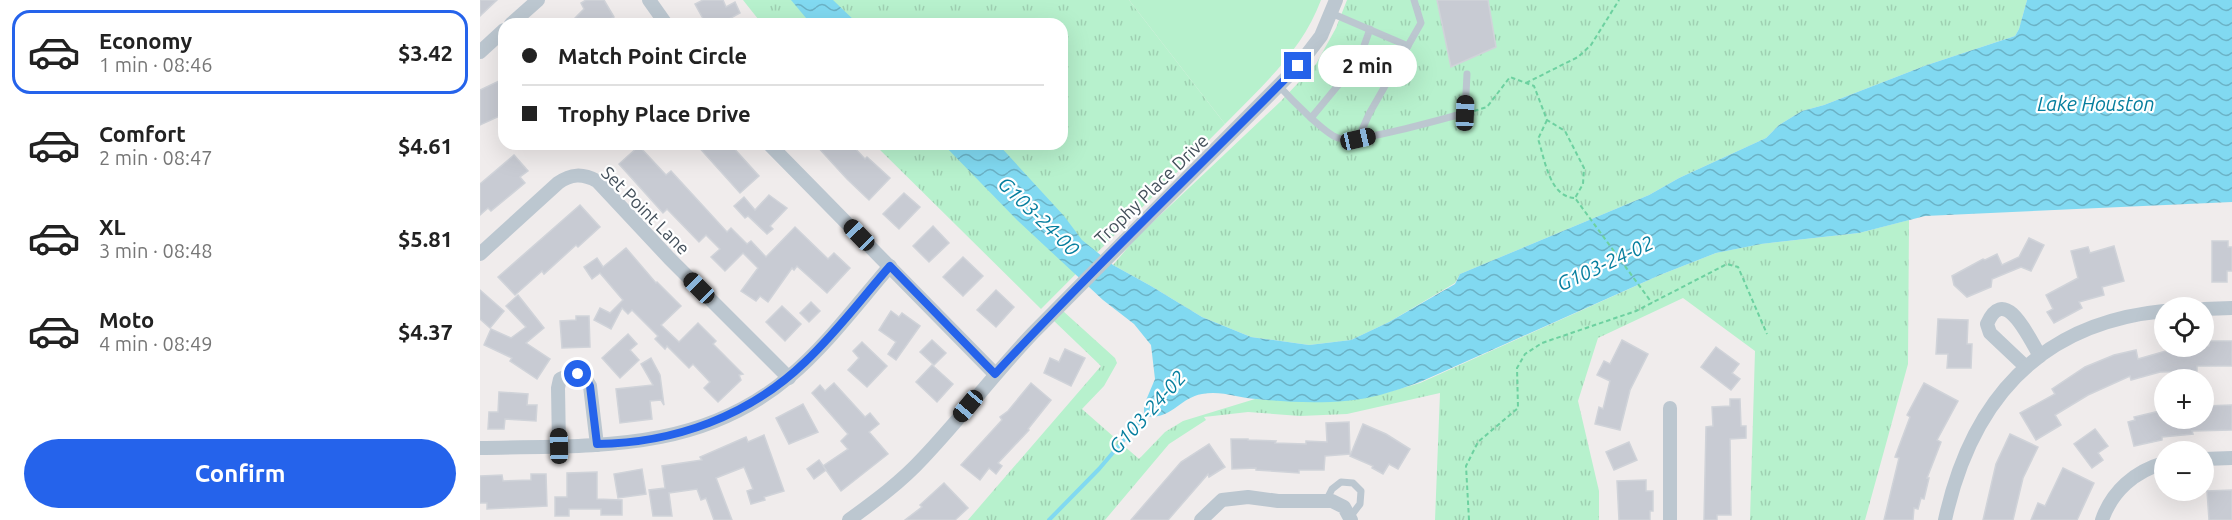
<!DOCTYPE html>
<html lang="en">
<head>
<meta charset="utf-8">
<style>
	:root { --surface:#fff; --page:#f6f6f6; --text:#222; --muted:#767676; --line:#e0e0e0; --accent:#2563eb }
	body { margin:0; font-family:Ubuntu,sans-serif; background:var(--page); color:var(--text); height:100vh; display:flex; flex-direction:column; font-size:22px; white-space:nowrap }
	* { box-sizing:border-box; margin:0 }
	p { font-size:20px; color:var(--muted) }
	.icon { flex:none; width:33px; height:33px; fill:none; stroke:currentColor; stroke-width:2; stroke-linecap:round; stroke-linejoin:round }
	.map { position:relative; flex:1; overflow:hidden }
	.panel { display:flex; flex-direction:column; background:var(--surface); width:480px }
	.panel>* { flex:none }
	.banner { position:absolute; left:18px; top:18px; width:570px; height:132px; border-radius:18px; box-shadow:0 6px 24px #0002; display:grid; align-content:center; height:132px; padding:0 24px; background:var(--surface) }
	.fabs { position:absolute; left:1674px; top:297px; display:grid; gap:12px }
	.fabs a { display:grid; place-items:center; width:60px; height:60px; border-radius:50%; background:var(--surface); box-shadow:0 6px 24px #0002; font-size:30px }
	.end { position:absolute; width:27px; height:27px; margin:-14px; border:8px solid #2563eb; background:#fff; box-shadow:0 0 0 3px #fff }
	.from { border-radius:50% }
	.bubble { position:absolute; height:42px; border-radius:21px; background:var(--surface); box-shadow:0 6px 24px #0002; font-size:20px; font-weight:600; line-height:42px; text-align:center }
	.car { position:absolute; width:18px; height:36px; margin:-18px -9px; border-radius:8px; box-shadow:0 0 4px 2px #0007; background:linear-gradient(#222 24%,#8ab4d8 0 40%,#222 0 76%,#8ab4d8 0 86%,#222 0) }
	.banner b { display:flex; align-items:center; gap:21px; height:57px; font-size:22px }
	.banner b+b { border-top:2px solid var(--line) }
	.banner i { width:15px; height:15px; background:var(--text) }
	ul { padding:10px 0 0; list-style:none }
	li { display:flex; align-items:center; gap:18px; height:84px; margin:0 12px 9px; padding:0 12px; border:3px solid transparent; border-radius:18px }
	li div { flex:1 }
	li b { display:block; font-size:22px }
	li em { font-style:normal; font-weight:600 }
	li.on { border-color:var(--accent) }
	li>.icon { width:54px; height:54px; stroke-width:1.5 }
	.button { display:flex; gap:12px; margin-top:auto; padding:12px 24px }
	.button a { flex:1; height:69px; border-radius:36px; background:var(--accent); color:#fff; font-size:24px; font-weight:600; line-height:69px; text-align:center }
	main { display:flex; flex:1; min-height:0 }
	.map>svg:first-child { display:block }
	.grass { fill:url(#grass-tufts) }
	.pitch { fill:#b7f1cd }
	.water { fill:url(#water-waves) }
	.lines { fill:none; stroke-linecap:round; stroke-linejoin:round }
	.stream { stroke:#81d9f1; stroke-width:4 }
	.building { fill:#c8cbd3; stroke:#d0d3d9; stroke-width:1.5 }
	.path { stroke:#6dd1a0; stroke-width:2; stroke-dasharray:4.5 3; stroke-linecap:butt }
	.lane { stroke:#bcc7d0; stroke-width:7 }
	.street { stroke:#bcc7d0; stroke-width:14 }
	.route { stroke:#2563eb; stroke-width:8 }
	.labels { text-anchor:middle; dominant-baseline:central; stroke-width:4.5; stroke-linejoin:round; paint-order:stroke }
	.street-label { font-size:18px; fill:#44505b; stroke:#fff }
	.water-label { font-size:20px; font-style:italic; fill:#057e9e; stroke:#fff }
</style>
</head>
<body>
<main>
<section class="panel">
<ul>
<li class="on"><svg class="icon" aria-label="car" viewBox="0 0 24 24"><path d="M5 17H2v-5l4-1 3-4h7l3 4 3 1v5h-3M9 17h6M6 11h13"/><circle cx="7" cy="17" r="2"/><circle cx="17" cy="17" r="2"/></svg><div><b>Economy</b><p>1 min · 08:46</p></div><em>$3.42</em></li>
<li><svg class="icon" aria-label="car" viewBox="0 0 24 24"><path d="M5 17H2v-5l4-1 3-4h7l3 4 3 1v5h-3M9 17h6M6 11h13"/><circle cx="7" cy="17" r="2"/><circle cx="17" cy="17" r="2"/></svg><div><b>Comfort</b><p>2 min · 08:47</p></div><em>$4.61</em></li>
<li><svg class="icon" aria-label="car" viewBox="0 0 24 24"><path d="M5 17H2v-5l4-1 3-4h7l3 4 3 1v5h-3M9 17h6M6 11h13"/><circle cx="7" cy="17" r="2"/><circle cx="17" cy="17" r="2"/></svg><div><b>XL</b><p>3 min · 08:48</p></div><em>$5.81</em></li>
<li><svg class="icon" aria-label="car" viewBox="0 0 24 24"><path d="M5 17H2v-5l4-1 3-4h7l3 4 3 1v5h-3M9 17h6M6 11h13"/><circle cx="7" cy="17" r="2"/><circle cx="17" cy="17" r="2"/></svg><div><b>Moto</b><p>4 min · 08:49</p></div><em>$4.37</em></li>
</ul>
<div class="button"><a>Confirm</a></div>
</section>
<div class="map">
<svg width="1752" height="520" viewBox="0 0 1752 520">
	<defs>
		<pattern id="grass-tufts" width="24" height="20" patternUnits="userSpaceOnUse" patternTransform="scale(1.5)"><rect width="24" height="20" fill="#b7f1cd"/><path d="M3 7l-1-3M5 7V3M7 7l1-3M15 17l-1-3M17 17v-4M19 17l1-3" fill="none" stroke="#9fd0b2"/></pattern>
		<pattern id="water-waves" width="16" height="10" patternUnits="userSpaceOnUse" patternTransform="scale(1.5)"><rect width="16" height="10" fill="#81d9f1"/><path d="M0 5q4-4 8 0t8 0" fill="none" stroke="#6bb2c6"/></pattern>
	</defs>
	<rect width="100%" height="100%" fill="#f0ecec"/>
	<!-- grass -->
	<g class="grass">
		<path d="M263,0H649L745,124L561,309L394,144H582V24H282Z"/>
		<path d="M867,0H1547L1539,29L1535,36L1447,65L1344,105L1322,111L1299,125L1286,138L1199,178L1169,195L980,274L975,283L909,322L871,340L829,345L771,337L722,317L671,286L633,265L656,238L801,101L836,64L856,28Z"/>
		<path d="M1429,220L1428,364L1385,520H1270L1275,351L1203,298L1118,338L1098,401L1119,491V520H955L960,393L867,414L820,416L768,412L724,417L726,420L689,444L625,520H488L621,366L573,320L583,311L635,358L637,363L624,386L602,409L659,459L685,432L703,421L775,399L844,402L898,395L940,383L1180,275L1236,253L1280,244L1379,233Z"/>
	</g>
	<!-- pitch -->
	<path class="pitch" d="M649,0H841C822,51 782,86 745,124Z"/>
	<!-- water -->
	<g class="water">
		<path d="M311,0H353L378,24H331Z"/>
		<path d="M1547,0H1752V202L1445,216L1379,233L1281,244L1236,253L1180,275L940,382C927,387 913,391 900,395C861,405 816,403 776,399C758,398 741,390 722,394C699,398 691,421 664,416V405L675,379L671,345L654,324L623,300L537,220L463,144H518L584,216L602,240L633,265L671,286L722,317L771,337L829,345L871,340L909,322L975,284L980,274L1169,195L1199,178L1286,138L1299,125L1322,111L1344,105L1447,65L1535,36L1539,29Z"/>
	</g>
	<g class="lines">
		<!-- stream -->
		<path class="stream" d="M569,520L619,469L666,414"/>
	</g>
	<!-- building -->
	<g class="building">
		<path d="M0,0H17L0,16Z"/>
		<path d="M106,0H124L134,17L121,24H89L104,9L101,3Z"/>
		<path d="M223,0H243L246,7L255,2L260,13L240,24H226L215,4Z"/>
		<path d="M957,0H1008L1016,47L971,67Z"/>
		<path d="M19,81L21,86L24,85V114L0,125V90Z"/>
		<path d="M216,144H250L279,176L260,193Z"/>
		<path d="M335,144H371L385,159L387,157L410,178L389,200L367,179Z"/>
		<path d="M159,146L186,175L191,171L247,232L251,228L267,244L271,241L286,257L315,227L348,259L354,253L370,268L347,293L317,266L314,270L312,268L288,302L280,296L276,301L261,291L278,268L263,253L245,271L231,257L240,249L226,235L219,242L187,209L183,213L139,164Z"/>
		<path d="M34,155L48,171L40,177L45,183L11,211L8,208L0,215V184Z"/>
		<path d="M424,193L440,207L419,229L403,214Z"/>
		<path d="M289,195L307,208L290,226L293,229L287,234L268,216L265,218L254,206L264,197L275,210Z"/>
		<path d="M100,205L120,227L98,247L96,245L64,274L62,271L35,295L18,277Z"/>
		<path d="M453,226L469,243L449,262L433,246Z"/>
		<path d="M1549,238L1564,245L1551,271L1541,267L1512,279L1511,287L1487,297L1474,285L1472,276L1503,259L1505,260L1517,254L1522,265L1539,257Z"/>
		<path d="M1732,241H1748V247H1752V271H1747V282H1732Z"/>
		<path d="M1634,246L1644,281L1622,287L1624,295L1599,302L1602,308L1574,323L1567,312L1573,309L1566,295L1598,278L1591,251L1608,247L1610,253Z"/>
		<path d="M146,248L176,283L177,282L201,306L181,325L199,342L218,323L236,341L233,344L263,374L259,375L261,380L238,402L224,388L230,382L213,364L209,368L187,346L185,349L175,339L178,336L152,310L148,314L142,308L131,329L114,320L120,308L130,313L143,300L120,273L112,279L104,267L117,258L123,267Z"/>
		<path d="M483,257L503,276L483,296L463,277Z"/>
		<path d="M0,290L24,311L10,328L0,319Z"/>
		<path d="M516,290L534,307L516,327L497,310Z"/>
		<path d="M38,295L64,328L46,343L70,359L57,379L30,361L32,358L4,345L11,329L31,338L46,327L26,306Z"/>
		<path d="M331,302L340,311L329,322L320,313Z"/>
		<path d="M302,306L321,324L305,341L286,322Z"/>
		<path d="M411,311L419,317L422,313L440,326L416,360L408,354L416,342L399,330Z"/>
		<path d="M96,316H109L110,347L82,348L80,321L96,320Z"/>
		<path d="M1458,319L1488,320L1487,344H1492L1491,368H1467L1468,354H1456Z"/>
		<path d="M148,334L157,344L150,350L159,360L140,378L122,358Z"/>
		<path d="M452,340L466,353L454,365L440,352Z"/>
		<path d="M1142,340L1168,354L1150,390L1140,430L1115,424L1119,407L1123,409L1130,381L1117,375L1124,361L1130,364Z"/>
		<path d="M1729,341H1752V366H1717V371L1680,372L1651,380L1650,376L1608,395L1575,415L1581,425L1556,440L1540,413L1575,394L1572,389L1605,367L1634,355L1656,350L1658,359L1686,351V346H1729Z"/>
		<path d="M382,342L407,366L387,387L368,370L379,358L373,351Z"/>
		<path d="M1236,347L1259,364L1252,373L1260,379L1251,390L1221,367Z"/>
		<path d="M585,349L605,358L591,386L564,373L570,358L579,362Z"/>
		<path d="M171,358L180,375L184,405L181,400L170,401L172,419L140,423L136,389L173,385L161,364Z"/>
		<path d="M452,365L473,384L457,402L436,382Z"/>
		<path d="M354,383L385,417L390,413L399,424L389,432L408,454L361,491L343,466L368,449L361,441L368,434L332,393L340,385L345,391Z"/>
		<path d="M551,383L571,400L548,429L549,430L518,463L522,466L516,474L509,468L500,480L481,465L522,420L520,417L528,411Z"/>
		<path d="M1444,383L1478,401L1457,440L1461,442L1447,478H1449L1444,499L1441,498L1438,509L1434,508L1433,520H1404L1419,458L1415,457L1430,417L1427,415Z"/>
		<path d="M19,392L48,394L47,405H57L56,421L25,419L24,429H8L9,412H18Z"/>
		<path d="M1250,399H1260L1261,426H1266V438L1250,439L1251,515H1237V520H1224L1226,427L1233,426L1232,407L1250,406Z"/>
		<path d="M323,404L338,432L309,444L296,418Z"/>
		<path d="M1752,405V430L1712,431L1713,434L1682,437V440L1654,446L1648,422L1655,420L1654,417L1684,410V418H1726L1725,406Z"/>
		<path d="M869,422L870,454L845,456L844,470H819V473L776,470V468L752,469L751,439H768V440L796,441L795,443L826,444V441L847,442L846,423Z"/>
		<path d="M883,424L906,434L930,449L918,469L909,464L903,474L892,468L893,466L870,456Z"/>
		<path d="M1615,429L1628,446L1618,453L1623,460L1612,468L1594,444Z"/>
		<path d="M1530,434L1558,447L1543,478L1533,520H1503L1516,464Z"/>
		<path d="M284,435L304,491L284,497L285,500L271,504L267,491L273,489L264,467L236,478L252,520H234L226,498L221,500L217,489L189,493L192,516H173L169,490L185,488L182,466L222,460L220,457L266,437L268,442Z"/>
		<path d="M1149,442L1157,460L1134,470L1126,452Z"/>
		<path d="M729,444L745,467L729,477L728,474L688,520H651L701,462Z"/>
		<path d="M339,460L346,470L334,479L327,469Z"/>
		<path d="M1583,468L1614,483L1597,520H1551L1558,503L1565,506Z"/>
		<path d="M162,469L166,494L138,498L134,474Z"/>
		<path d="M117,472V499L142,500V515H121V509H89V516H75V497H87V473Z"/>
		<path d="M51,474H66L67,506L7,509V503H0V476L22,475L23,481L51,480Z"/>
		<path d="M1166,480V491H1173V511H1170V520H1139L1137,481Z"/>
		<path d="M464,483L488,508L475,520H425L442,507L440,505Z"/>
		<path d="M1752,490V520H1729L1727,491Z"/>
	</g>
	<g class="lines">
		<!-- path -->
		<g class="path">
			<path d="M1046,83L1098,57L1111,45L1139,0"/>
			<path d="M994,111L1007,107L1030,77L1054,86L1067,120L1085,131L1104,168L1103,184L1095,198L1172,303"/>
			<path d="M1067,120L1058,139C1065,159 1069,197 1095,198"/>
			<path d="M989,520L986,466L998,442L1038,408L1037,368L1045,354L1062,343L1156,311L1247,264L1258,267L1287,334"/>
		</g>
		<!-- lane -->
		<g class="lane">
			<path d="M851,13L928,46"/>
			<path d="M799,86C810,98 845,134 858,138C877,144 961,119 985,113L987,74"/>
			<path d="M831,118L879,60L890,29"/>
			<path d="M878,139L889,114L941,23L934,0"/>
			<path d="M846,501L852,489L861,482L873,483L881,491L880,504L870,517"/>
		</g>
		<!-- street -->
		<g class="street">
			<path d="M169,0L186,24"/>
			<path d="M31,24L58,0"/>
			<path d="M0,52L24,30"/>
			<path d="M289,144L515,374"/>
			<path d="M0,254L78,183C91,174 102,173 117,181L189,258L309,378"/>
			<path d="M1724,309L1752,308"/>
			<path d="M1546,367L1510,333L1507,324C1525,282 1550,340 1560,356"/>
			<path d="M1190,408V520"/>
			<path d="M79,446L78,388L80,379C93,373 103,372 110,386L117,445"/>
			<path d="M0,448C111,445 218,454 309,377C347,345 377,304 410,266"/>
			<path d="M1724,459L1752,458"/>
			<path d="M369,520C395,501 421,482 443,458C481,418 515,373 553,333L818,66L841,36L856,0"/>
			<path d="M721,520L742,500L768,497L798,501H852L864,507L871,520"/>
			<path d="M1465,520C1491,401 1559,323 1684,311"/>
			<path d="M1622,520C1632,491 1655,471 1684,463"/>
		</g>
	</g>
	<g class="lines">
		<!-- route -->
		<path class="route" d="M98,374L106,378L110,386L117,444C195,443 269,416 325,362C356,333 382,298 410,266L515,374C613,268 717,169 818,66"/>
	</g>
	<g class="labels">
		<!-- street labels -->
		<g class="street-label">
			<text transform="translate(671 189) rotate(-44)">Trophy Place Drive</text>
			<text transform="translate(166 210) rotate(45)">Set Point Lane</text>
		</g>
		<!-- water labels -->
		<g class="water-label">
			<text x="1616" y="103">Lake Houston</text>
			<text transform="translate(559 216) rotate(44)">G103-24-00</text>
			<text transform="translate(1125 263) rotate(-25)">G103-24-02</text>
			<text transform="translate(667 412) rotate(-48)">G103-24-02</text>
		</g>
	</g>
</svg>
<div class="fabs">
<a><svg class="icon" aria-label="locate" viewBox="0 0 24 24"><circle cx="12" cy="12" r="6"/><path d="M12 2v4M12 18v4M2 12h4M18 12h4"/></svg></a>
<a>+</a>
<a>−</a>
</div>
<i class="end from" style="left:98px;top:374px"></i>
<i class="end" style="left:818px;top:66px"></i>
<div class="bubble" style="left:838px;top:45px;width:99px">2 min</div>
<i class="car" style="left:985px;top:113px;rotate:2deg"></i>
<i class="car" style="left:878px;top:139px;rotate:77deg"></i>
<i class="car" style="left:379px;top:235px;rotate:316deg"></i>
<i class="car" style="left:219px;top:288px;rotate:315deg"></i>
<i class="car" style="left:488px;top:406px;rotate:220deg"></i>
<i class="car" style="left:79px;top:446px;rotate:359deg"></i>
<div class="banner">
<b><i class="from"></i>Match Point Circle</b>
<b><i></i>Trophy Place Drive</b>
</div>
</div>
</main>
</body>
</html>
